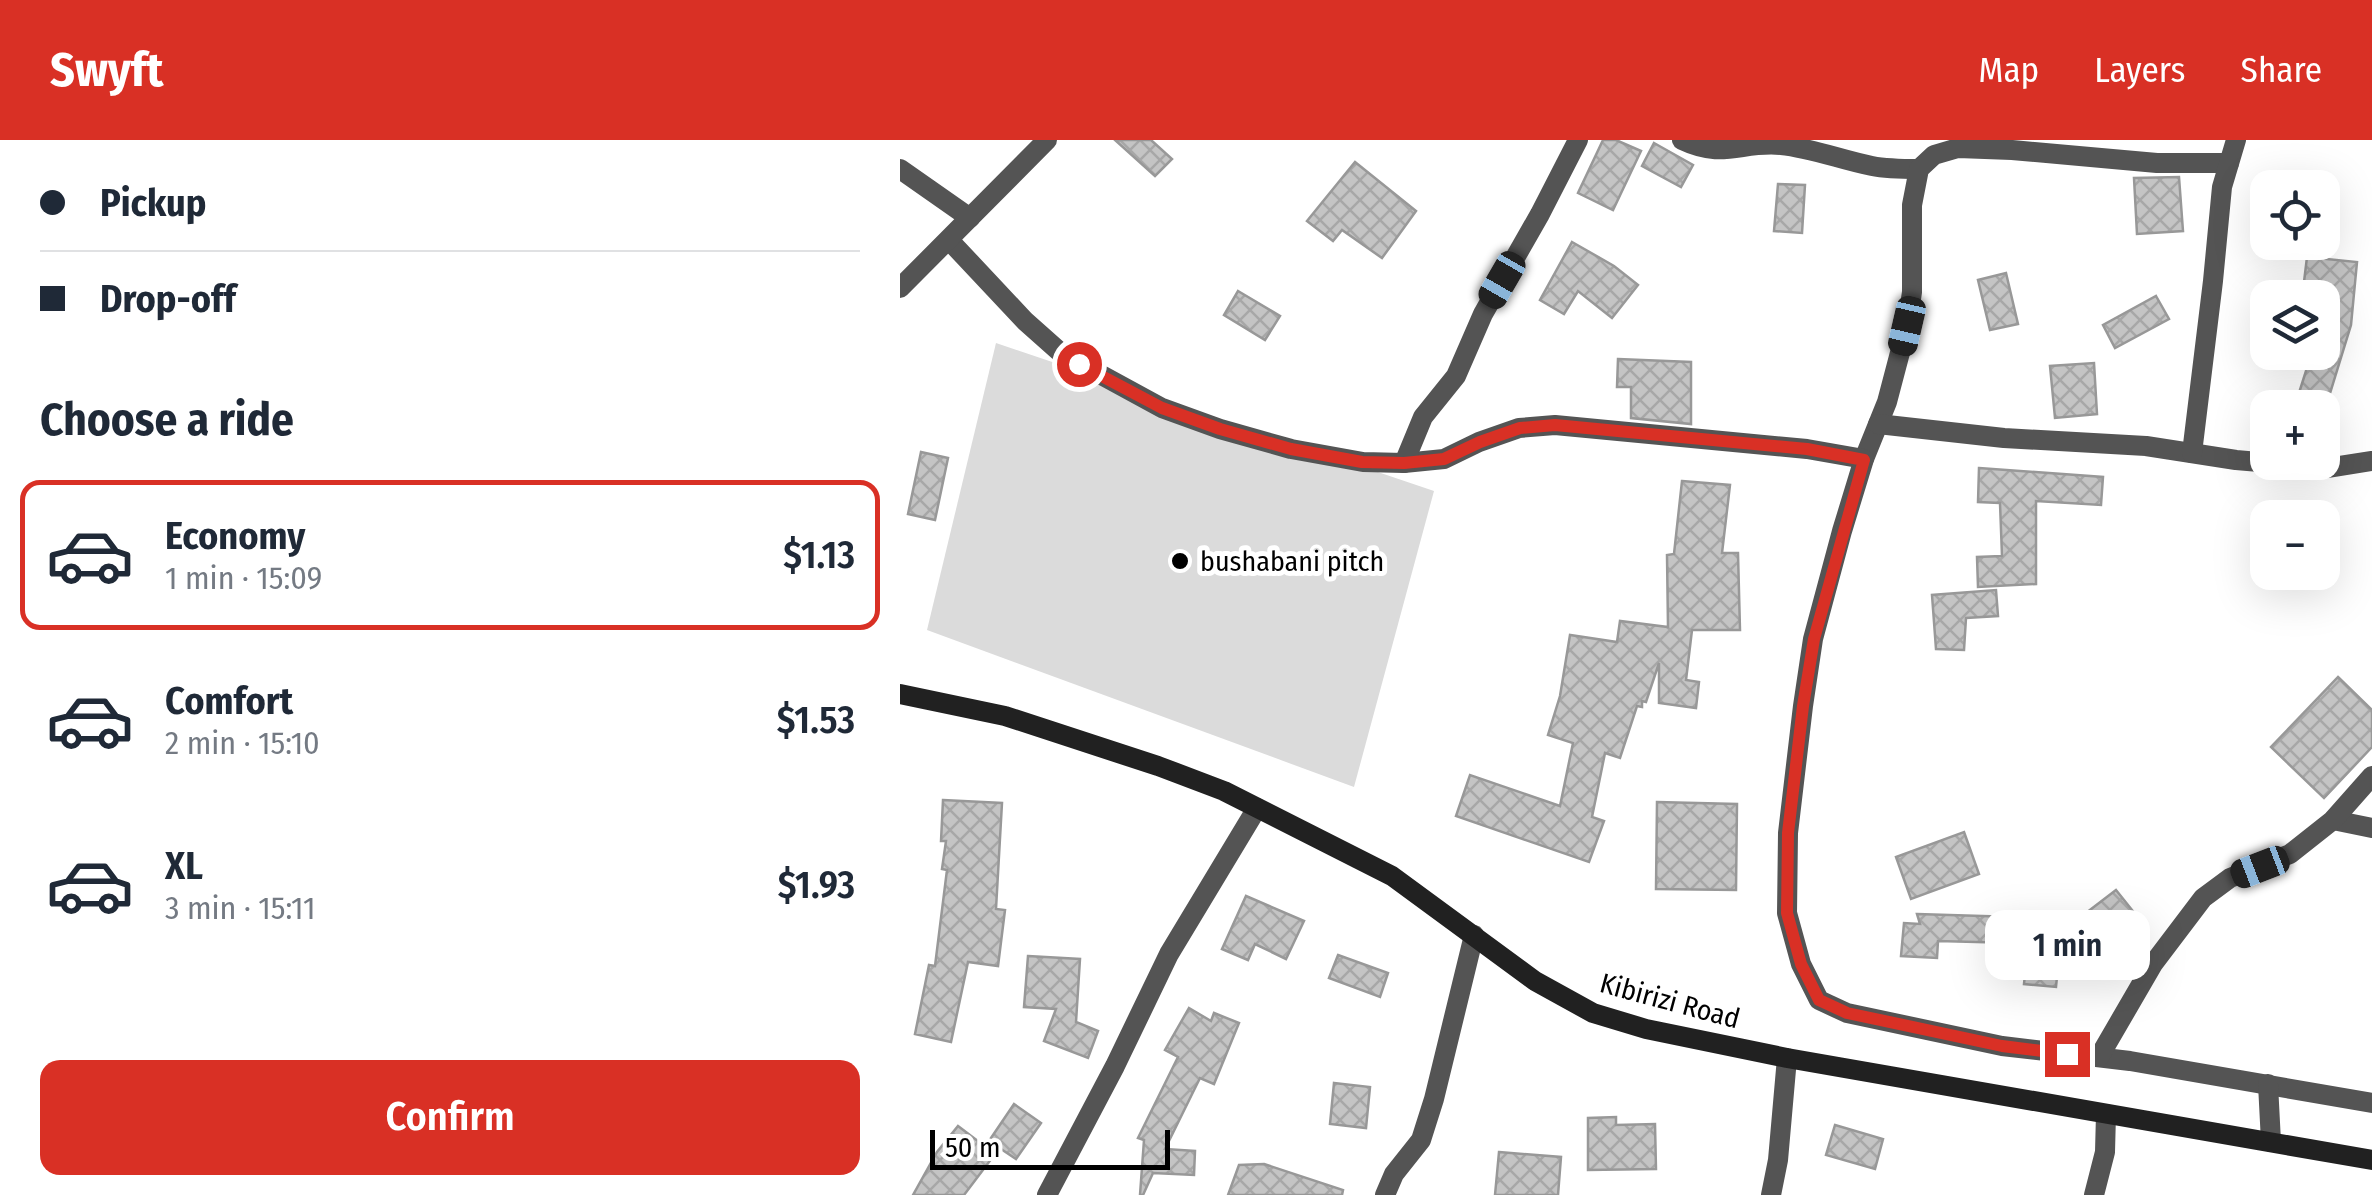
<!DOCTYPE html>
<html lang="en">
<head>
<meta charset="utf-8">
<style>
	:root { --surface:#fff; --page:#f2f2f3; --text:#1f2937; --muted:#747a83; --line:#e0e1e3; --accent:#d93025 }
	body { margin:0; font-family:"Fira Sans Condensed",sans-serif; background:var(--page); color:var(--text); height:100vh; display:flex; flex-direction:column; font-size:38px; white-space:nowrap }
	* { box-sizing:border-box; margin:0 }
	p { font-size:32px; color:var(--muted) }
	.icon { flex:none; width:55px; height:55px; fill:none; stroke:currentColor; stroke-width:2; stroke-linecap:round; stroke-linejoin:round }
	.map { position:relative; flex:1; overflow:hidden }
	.details { display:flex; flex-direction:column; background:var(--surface); width:900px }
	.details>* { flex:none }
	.banner { display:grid; align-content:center; height:220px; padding:0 40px; background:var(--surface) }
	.tools { position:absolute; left:1350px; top:30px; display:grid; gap:20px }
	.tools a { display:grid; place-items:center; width:90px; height:90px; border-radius:20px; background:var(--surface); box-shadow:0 10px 40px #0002; font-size:50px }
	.scale { position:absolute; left:30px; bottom:25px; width:240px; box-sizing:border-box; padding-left:10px; border:5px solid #000; border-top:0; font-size:28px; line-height:35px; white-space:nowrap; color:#000; -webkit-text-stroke:8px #fff; paint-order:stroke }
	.end { position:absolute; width:45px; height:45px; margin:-22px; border:12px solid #d93025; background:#fff; box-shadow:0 0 0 5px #fff }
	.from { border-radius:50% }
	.bubble { position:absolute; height:70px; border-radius:20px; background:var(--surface); box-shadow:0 10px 40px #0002; font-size:32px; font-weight:600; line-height:70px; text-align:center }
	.car { position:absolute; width:30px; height:60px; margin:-30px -15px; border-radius:12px; box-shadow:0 0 8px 2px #0007; background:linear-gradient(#222 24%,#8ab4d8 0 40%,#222 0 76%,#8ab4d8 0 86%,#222 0) }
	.banner b { display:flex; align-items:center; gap:35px; height:95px; font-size:38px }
	.banner b+b { border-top:2px solid var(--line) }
	.banner i { width:25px; height:25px; background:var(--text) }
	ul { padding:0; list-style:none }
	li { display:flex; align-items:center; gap:30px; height:150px; margin:0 20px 15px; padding:0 20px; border:5px solid transparent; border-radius:20px }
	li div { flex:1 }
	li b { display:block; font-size:38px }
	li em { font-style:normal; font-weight:600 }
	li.active { border-color:var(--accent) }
	li>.icon { width:90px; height:90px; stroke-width:1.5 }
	h2 { padding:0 40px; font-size:45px; line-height:120px }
	.button { display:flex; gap:20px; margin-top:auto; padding:20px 40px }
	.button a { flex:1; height:115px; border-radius:20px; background:var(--accent); color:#fff; font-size:40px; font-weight:600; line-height:115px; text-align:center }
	header { display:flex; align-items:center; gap:60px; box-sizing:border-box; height:140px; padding:0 50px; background:var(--accent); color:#fff }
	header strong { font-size:48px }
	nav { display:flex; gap:55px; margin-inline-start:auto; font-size:35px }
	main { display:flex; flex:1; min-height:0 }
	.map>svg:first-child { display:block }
	.pitch { fill:#dbdbdb }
	.building { fill:url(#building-cross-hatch); stroke:#989898; stroke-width:2.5 }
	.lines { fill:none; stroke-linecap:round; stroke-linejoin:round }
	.street { stroke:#545454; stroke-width:20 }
	.secondary { stroke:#212121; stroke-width:20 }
	.route { stroke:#d93025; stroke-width:12 }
	.poi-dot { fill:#000; stroke:#fff; stroke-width:4 }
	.labels { text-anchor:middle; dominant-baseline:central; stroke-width:10; stroke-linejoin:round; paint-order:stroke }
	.poi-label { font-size:28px; fill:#000; stroke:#fff; text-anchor:start }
	.street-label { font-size:28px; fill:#000; stroke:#fff }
</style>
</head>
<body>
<header>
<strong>Swyft</strong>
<nav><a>Map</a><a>Layers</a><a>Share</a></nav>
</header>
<main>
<section class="details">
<div class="banner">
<b><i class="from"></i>Pickup</b>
<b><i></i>Drop-off</b>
</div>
<h2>Choose a ride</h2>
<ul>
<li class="active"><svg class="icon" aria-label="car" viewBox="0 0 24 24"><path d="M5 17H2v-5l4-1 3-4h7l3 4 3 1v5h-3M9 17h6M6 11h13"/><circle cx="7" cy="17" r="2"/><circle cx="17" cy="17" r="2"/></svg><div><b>Economy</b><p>1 min · 15:09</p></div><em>$1.13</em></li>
<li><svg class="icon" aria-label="car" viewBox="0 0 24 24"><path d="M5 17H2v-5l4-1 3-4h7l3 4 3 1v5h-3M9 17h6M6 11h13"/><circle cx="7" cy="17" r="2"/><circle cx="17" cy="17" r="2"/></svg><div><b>Comfort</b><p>2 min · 15:10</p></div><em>$1.53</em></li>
<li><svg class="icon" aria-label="car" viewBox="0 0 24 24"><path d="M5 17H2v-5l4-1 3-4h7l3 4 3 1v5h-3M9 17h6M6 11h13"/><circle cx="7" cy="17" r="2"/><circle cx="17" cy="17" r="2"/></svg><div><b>XL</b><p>3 min · 15:11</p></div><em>$1.93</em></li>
</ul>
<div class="button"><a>Confirm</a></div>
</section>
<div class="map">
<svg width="1472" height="1055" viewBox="0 0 1472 1055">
	<defs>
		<pattern id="building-cross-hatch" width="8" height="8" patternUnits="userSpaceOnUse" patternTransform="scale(2.5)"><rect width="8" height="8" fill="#c4c4c4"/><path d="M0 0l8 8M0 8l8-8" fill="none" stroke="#a7a7a7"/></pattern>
	</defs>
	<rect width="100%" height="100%" fill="#fff"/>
	<!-- pitch -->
	<path class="pitch" d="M96,203L534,351L454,647L27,490Z"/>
	<!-- building -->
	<g class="building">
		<path d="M215,0H251L272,19L255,36Z"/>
		<path d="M703,0H716L741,11L713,70L678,53Z"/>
		<path d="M754,3L793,25L781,47L742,26Z"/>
		<path d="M455,22L516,71L482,118L442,90L433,101L407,81Z"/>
		<path d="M1279,37L1283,91L1237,94L1234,38Z"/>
		<path d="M878,44L905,45L902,93L874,91Z"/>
		<path d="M672,102L714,126L738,145L712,178L678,151L664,174L640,160Z"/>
		<path d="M1407,117L1457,122L1451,185L1427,263L1416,261V258L1399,253L1412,212H1422V144L1404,142Z"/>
		<path d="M1106,133L1118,184L1090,190L1078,140Z"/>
		<path d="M338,151L380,176L365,200L324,175Z"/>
		<path d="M1256,156L1269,179L1215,208L1203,185Z"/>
		<path d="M718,219L791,222V284L731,278V247H717Z"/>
		<path d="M1194,223L1197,274L1155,278L1150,226Z"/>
		<path d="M21,312L48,318L35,380L8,374Z"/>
		<path d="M1079,328L1203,337L1201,365L1136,361V444L1078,447L1077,417L1102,416L1100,363L1078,362Z"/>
		<path d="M782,341L830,345L822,413H838L840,490H792L786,540L799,542L796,568L759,563V523L746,562L742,561V567L737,566L720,618L705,613L692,677L704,681L689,722L556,676L570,635L660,666L673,603L648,595L660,556L670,495L717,502L720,481L768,487L767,415L774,414Z"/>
		<path d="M1096,450L1098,476L1066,478L1064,510L1036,509L1032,455Z"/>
		<path d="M1438,537L1472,570V607L1424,658L1371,607Z"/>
		<path d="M43,660L102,663L96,769L105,770L98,826L68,822L51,902L15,894L29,825L35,826L47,730L42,729L46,701H41Z"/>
		<path d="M757,662L837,664L836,750L756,749Z"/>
		<path d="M1064,692L1079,734L1011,759L996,717Z"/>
		<path d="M1216,750L1236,775L1196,807L1195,820L1159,817L1156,847L1124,844L1130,783L1169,786Z"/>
		<path d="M346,756L404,781L386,819L355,804L348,820L322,809Z"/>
		<path d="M1017,774L1114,777L1113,803L1038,801L1037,818L1001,816L1004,783L1020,784Z"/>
		<path d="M438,815L488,833L480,857L429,838Z"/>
		<path d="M128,816L180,819L176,882L198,891L188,918L144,901L156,869L124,867Z"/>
		<path d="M289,868L311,881L314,873L339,883L314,944L300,938L265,1009L295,1011L294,1035L253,1033L243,1055H240L244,1000L238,998L278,917L265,910Z"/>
		<path d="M434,943L470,947L466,988L430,984Z"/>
		<path d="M114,964L141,983L116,1019L89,1001Z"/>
		<path d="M716,977V985L755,984L756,1029L688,1030V978Z"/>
		<path d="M935,985L983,999L975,1029L926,1015Z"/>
		<path d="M58,986L95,1014L64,1055H13L37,1012Z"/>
		<path d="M599,1012L661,1017L658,1055H595Z"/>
		<path d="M364,1024L443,1050L442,1055H328L339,1025Z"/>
	</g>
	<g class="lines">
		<!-- street -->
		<g class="street">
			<path d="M782,0C824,20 841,1 881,5C912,8 941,20 972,26C987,29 1003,29 1019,29"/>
			<path d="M1329,23H1257L1112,10L1058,8L1034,15L1019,29L1012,65V152L1007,186L987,262L964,319L942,391L913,499L903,566L888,693L887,773L901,824L919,860L947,873L1102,906L1230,921L1472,963"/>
			<path d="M0,29L70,78"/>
			<path d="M49,100L125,181L161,213L262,268L320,289L391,309L463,322L504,323L544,319L579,302L619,288L655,285L907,309L964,319"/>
			<path d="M0,148L147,0"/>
			<path d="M978,284L1104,298L1246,306L1336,320L1427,328L1472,321"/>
			<path d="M1292,313L1313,141L1322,47L1336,0"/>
			<path d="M504,323L523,277L556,236L583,174L640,74L678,0"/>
			<path d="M1433,680L1472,688"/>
			<path d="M1199,917L1253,824L1303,758L1330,738L1390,714L1433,680L1472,636"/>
			<path d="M1368,944L1371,1002"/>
			<path d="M147,1055L215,926L269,814L357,668"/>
			<path d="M485,1055L494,1034L521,1000L534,959L574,795"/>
			<path d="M871,1055L878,1020L887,918"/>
			<path d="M1194,1055L1205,1012L1206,974"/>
		</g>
		<!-- secondary -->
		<path class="secondary" d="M0,554L105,576L258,626L324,651L492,736L635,841L693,873L746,889L887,918L1472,1020"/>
	</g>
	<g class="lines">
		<!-- route -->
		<path class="route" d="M179,224L262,268L320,289L391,309L462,322L504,323L544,319L580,302L620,288L655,285L907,309L964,320L914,499L903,566L888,693L887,773L901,824L919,860L947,873L1102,906L1167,914"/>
	</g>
	<!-- markers -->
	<circle class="poi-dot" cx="280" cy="421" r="10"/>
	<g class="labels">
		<!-- poi labels -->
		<g class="poi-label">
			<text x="300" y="421">bushabani pitch</text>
		</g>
		<!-- street labels -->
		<g class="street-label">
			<text transform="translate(770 861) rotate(15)">Kibirizi Road</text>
		</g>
	</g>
</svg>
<div class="tools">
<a><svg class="icon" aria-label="locate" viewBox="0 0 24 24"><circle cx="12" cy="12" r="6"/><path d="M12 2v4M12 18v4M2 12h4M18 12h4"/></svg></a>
<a><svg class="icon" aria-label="layers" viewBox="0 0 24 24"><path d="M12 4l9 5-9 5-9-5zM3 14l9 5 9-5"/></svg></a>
<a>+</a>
<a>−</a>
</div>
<div class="scale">50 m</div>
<i class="end from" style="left:179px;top:224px"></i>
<i class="end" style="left:1167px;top:914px"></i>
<div class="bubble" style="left:1085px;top:770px;width:165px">1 min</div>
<i class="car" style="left:602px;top:140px;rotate:210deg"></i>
<i class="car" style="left:1007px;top:186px;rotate:193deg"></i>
<i class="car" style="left:1360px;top:727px;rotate:249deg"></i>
</div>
</main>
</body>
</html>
